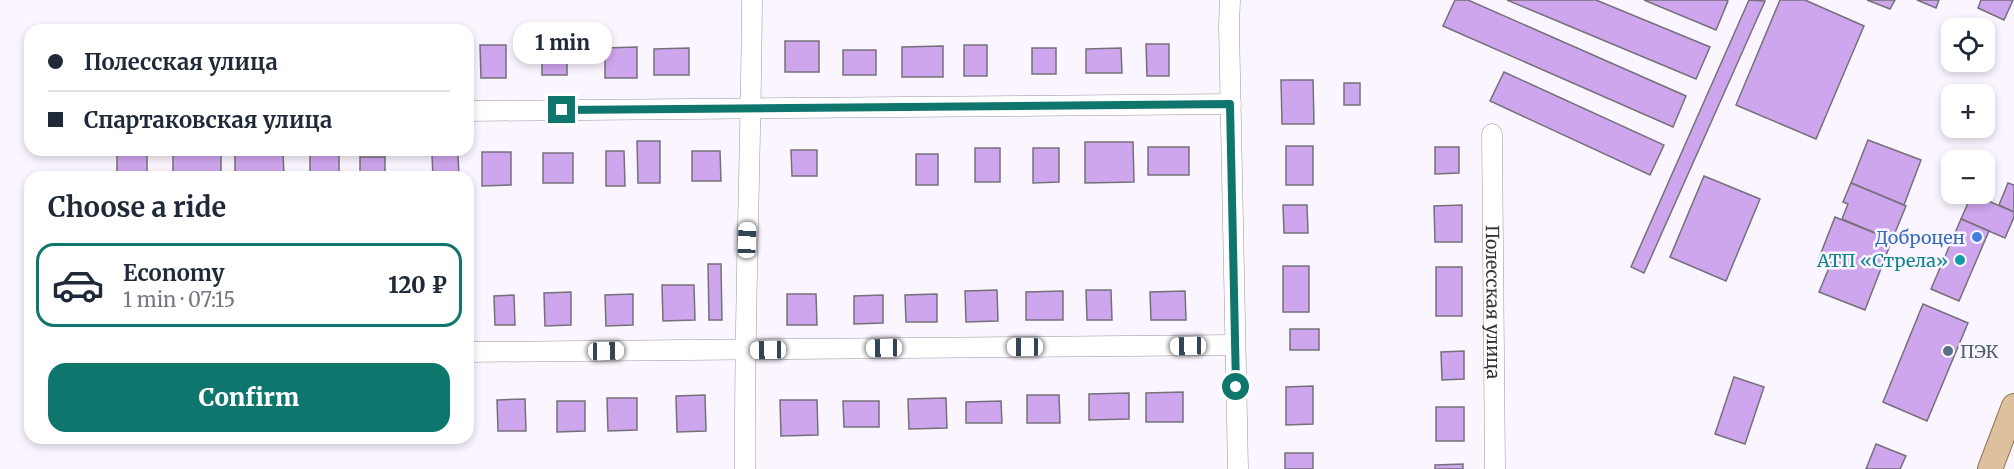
<!DOCTYPE html>
<html lang="en">
<head>
<meta charset="utf-8">
<style>
	:root { --surface:#fff; --page:#f6f6f7; --text:#1f2937; --muted:#747a83; --line:#e0e1e3; --accent:#0f766e }
	body { margin:0; font-family:Merriweather,serif; background:var(--page); color:var(--text); height:100vh; display:flex; flex-direction:column; font-size:22px; white-space:nowrap }
	* { box-sizing:border-box; margin:0 }
	p { font-size:20px; color:var(--muted) }
	.icon { flex:none; width:33px; height:33px; fill:none; stroke:currentColor; stroke-width:2; stroke-linecap:round; stroke-linejoin:round }
	.map { position:relative; flex:1; overflow:hidden }
	.sheet { position:absolute; left:24px; top:171px; width:450px; height:273px; display:flex; flex-direction:column; background:var(--surface); border-radius:18px; box-shadow:0 3px 9px #0003 }
	.sheet>* { flex:none }
	.top-card { position:absolute; left:24px; top:24px; width:450px; height:132px; border-radius:18px; box-shadow:0 3px 9px #0003; display:grid; align-content:center; height:132px; padding:0 24px; background:var(--surface) }
	.fabs { position:absolute; left:1941px; top:18px; display:grid; gap:12px }
	.fabs a { display:grid; place-items:center; width:54px; height:54px; border-radius:12px; background:var(--surface); box-shadow:0 3px 9px #0003; font-size:30px }
	.end { position:absolute; width:27px; height:27px; margin:-14px; border:8px solid #0f766e; background:#fff; box-shadow:0 0 0 3px #fff }
	.from { border-radius:50% }
	.bubble { position:absolute; height:42px; border-radius:18px; background:var(--surface); box-shadow:0 3px 9px #0003; font-size:20px; font-weight:800; line-height:42px; text-align:center }
	.car { position:absolute; width:18px; height:36px; margin:-18px -9px; border-radius:8px; box-shadow:0 0 4px 2px #0007; background:linear-gradient(#fff 24%,#345 0 40%,#fff 0 76%,#345 0 86%,#fff 0) }
	.top-card b { display:flex; align-items:center; gap:21px; height:57px; font-size:22px }
	.top-card b+b { border-top:2px solid var(--line) }
	.top-card i { width:15px; height:15px; background:var(--text) }
	ul { padding:0; list-style:none }
	li { display:flex; align-items:center; gap:18px; height:84px; margin:0 12px 9px; padding:0 12px; border:3px solid transparent; border-radius:18px }
	li div { flex:1 }
	li b { display:block; font-size:22px }
	li em { font-style:normal; font-weight:800 }
	li.selected { border-color:var(--accent) }
	li>.icon { width:54px; height:54px; stroke-width:1.5 }
	h2 { padding:0 24px; font-size:27px; line-height:72px }
	.primary-button { display:flex; gap:12px; margin-top:auto; padding:12px 24px }
	.primary-button a { flex:1; height:69px; border-radius:18px; background:var(--accent); color:#fff; font-size:24px; font-weight:800; line-height:69px; text-align:center }
	.map>svg:first-child { display:block }
	.building { fill:#cea6ee; stroke:#757079; stroke-width:1.5 }
	.lines { fill:none; stroke-linecap:round; stroke-linejoin:round }
	.minor-casing { stroke:#9a959f; stroke-width:21 }
	.major-casing { stroke:#94734f; stroke-width:26 }
	.minor { stroke:#fff; stroke-width:20 }
	.major { stroke:#ddc09d; stroke-width:24 }
	.route { stroke:#0f766e; stroke-width:8 }
	.shop-dot { fill:#3f7fe0; stroke:#faf5fe; stroke-width:2 }
	.culture-dot { fill:#0f9aa8; stroke:#faf5fe; stroke-width:2 }
	.service-dot { fill:#5c6f8a; stroke:#faf5fe; stroke-width:2 }
	.labels { text-anchor:middle; dominant-baseline:central; stroke-width:5; stroke-linejoin:round; paint-order:stroke }
	.shop-label { font-size:18px; fill:#366cbe; stroke:#faf5fe; text-anchor:end }
	.culture-label { font-size:18px; fill:#0d838f; stroke:#faf5fe; text-anchor:end }
	.street-label { font-size:18px; fill:#353337; stroke:#faf5fe }
	.service-label { font-size:18px; fill:#4e5e75; stroke:#faf5fe; text-anchor:start }
</style>
</head>
<body>
<div class="map">
<svg width="2014" height="469" viewBox="0 0 2014 469">
	<rect width="100%" height="100%" fill="#faf5fe"/>
	<!-- building -->
	<g class="building">
		<path d="M1455,0H1468L1686,96L1673,127L1443,26Z"/>
		<path d="M1507,0H1596L1710,47L1696,79Z"/>
		<path d="M1644,0H1726L1728,1L1716,30Z"/>
		<path d="M1749,0L1765,1L1644,273L1631,267Z"/>
		<path d="M1780,0H1805L1864,26L1816,139L1736,105Z"/>
		<path d="M1867,0H1895L1890,9Z"/>
		<path d="M1917,0H1939L1936,8Z"/>
		<path d="M1981,0H2013L2004,20L1978,8Z"/>
		<rect x="785" y="41" width="34" height="31"/>
		<path d="M1146,44H1169V76H1147Z"/>
		<path d="M480,45H506V78H481Z"/>
		<rect x="964" y="45" width="23" height="31"/>
		<rect x="542" y="46" width="25" height="29"/>
		<path d="M943,46V77H902V47Z"/>
		<path d="M637,47V78H605V48Z"/>
		<path d="M689,48V75H654V49Z"/>
		<rect x="1032" y="48" width="24" height="26"/>
		<path d="M1121,48L1122,73H1086V49Z"/>
		<rect x="843" y="50" width="33" height="25"/>
		<path d="M1504,72L1664,145L1650,175L1490,101Z"/>
		<path d="M1281,80H1313L1314,124H1282Z"/>
		<rect x="1344" y="83" width="16" height="22"/>
		<path d="M1868,140L1921,160L1904,205L1851,183Z"/>
		<path d="M637,141H660V183H638Z"/>
		<path d="M1085,142H1133L1134,182L1085,183Z"/>
		<rect x="1286" y="146" width="27" height="39"/>
		<rect x="1148" y="147" width="41" height="28"/>
		<path d="M1435,147H1459V173L1435,174Z"/>
		<rect x="975" y="148" width="25" height="34"/>
		<path d="M1033,148H1059V182L1033,183Z"/>
		<path d="M791,150H817V176H792Z"/>
		<path d="M606,151H624L625,186H606Z"/>
		<path d="M692,151H720L721,181H692Z"/>
		<rect x="173" y="152" width="48" height="25"/>
		<path d="M482,152H511V185L482,186Z"/>
		<rect x="117" y="153" width="30" height="24"/>
		<path d="M235,153H283L284,177H235Z"/>
		<rect x="543" y="153" width="30" height="30"/>
		<rect x="916" y="154" width="22" height="31"/>
		<rect x="310" y="155" width="29" height="22"/>
		<path d="M432,155H458L459,177H433Z"/>
		<rect x="360" y="157" width="25" height="20"/>
		<path d="M1704,176L1760,199L1726,281L1670,257Z"/>
		<path d="M1851,183L1906,206L1892,240L1842,219L1848,204L1843,202Z"/>
		<path d="M2008,183L2014,185V212L1999,205Z"/>
		<path d="M1972,194L2014,212V217L2005,238L1961,219Z"/>
		<path d="M1283,205H1307L1308,233H1284Z"/>
		<path d="M1462,205V242H1435L1434,206Z"/>
		<path d="M1835,217L1892,240L1865,310L1819,292L1831,263L1819,258Z"/>
		<path d="M1961,219L1989,231L1959,301L1931,289Z"/>
		<path d="M708,264H721L722,320H709Z"/>
		<rect x="1283" y="266" width="26" height="46"/>
		<rect x="1436" y="267" width="26" height="49"/>
		<path d="M662,285H694L695,320L663,321Z"/>
		<path d="M997,290L998,321L966,322L965,291Z"/>
		<path d="M1086,290H1111L1112,320H1087Z"/>
		<path d="M1063,291V320H1026V292Z"/>
		<path d="M1185,291L1186,320H1151L1150,292Z"/>
		<path d="M571,292V325L545,326L544,293Z"/>
		<path d="M633,294V325L606,326L605,295Z"/>
		<path d="M787,294H816L817,325H787Z"/>
		<path d="M937,294V322H906L905,295Z"/>
		<path d="M514,295L515,325H495L494,296Z"/>
		<path d="M883,295V323L854,324V296Z"/>
		<path d="M1923,304L1968,323L1927,421L1883,402Z"/>
		<rect x="1290" y="329" width="29" height="21"/>
		<path d="M1464,351V379L1442,380L1441,352Z"/>
		<path d="M1734,377L1764,387L1745,444L1715,434Z"/>
		<path d="M1313,386V424L1286,425V387Z"/>
		<path d="M1183,392V422H1146V393Z"/>
		<path d="M1129,393V419L1089,420V394Z"/>
		<path d="M705,395L706,431L677,432L676,396Z"/>
		<path d="M1027,395H1059L1060,423H1027Z"/>
		<path d="M607,398H637V430L608,431Z"/>
		<path d="M946,398L947,428L909,429L908,399Z"/>
		<path d="M525,399L526,431H498L497,400Z"/>
		<path d="M780,400H817L818,435L781,436Z"/>
		<path d="M557,401H585V431L557,432Z"/>
		<path d="M843,401H879V427H844Z"/>
		<path d="M1001,401L1002,423H966V402Z"/>
		<rect x="1436" y="407" width="28" height="34"/>
		<path d="M1876,444L1906,456L1900,469H1866Z"/>
		<rect x="1285" y="453" width="28" height="16"/>
		<path d="M1463,464V469H1435V465Z"/>
	</g>
	<g class="lines">
		<defs>
			<g id="minor">
				<path d="M1230,0L1229,26L1238,469"/>
				<path d="M468,111L1231,104"/>
				<path id="s1" d="M1492,134L1495,469"/>
				<path d="M468,352L1235,345"/>
				<path d="M745,469C744,313 751,156 752,0"/>
			</g>
			<path id="major" d="M1990,469L2014,406"/>
		</defs>
		<!-- minor casing -->
		<use href="#minor" class="minor-casing"/>
		<!-- major casing -->
		<use href="#major" class="major-casing"/>
		<!-- minor -->
		<use href="#minor" class="minor"/>
		<!-- major -->
		<use href="#major" class="major"/>
	</g>
	<g class="lines">
		<!-- route -->
		<path class="route" d="M562,110L1230,104L1236,387"/>
	</g>
	<!-- markers -->
	<circle class="shop-dot" cx="1977" cy="237" r="6"/>
	<circle class="culture-dot" cx="1960" cy="260" r="6"/>
	<circle class="service-dot" cx="1948" cy="351" r="6"/>
	<g class="labels">
		<!-- shop labels -->
		<g class="shop-label">
			<text x="1965" y="237">Доброцен</text>
		</g>
		<!-- culture labels -->
		<g class="culture-label">
			<text x="1948" y="260">АТП «Стрела»</text>
		</g>
		<!-- street labels -->
		<g class="street-label">
			<text stroke="none"><textPath href="#s1" startOffset="168">Полесская улица</textPath></text>
		</g>
		<!-- service labels -->
		<g class="service-label">
			<text x="1960" y="351">ПЭК</text>
		</g>
	</g>
</svg>
<div class="fabs">
<a><svg class="icon" aria-label="locate" viewBox="0 0 24 24"><circle cx="12" cy="12" r="6"/><path d="M12 2v4M12 18v4M2 12h4M18 12h4"/></svg></a>
<a>+</a>
<a>−</a>
</div>
<i class="end from" style="left:1236px;top:387px"></i>
<i class="end" style="left:562px;top:110px"></i>
<div class="bubble" style="left:513px;top:22px;width:99px">1 min</div>
<i class="car" style="left:747px;top:240px;rotate:2deg"></i>
<i class="car" style="left:1188px;top:346px;rotate:269deg"></i>
<i class="car" style="left:1025px;top:347px;rotate:270deg"></i>
<i class="car" style="left:884px;top:348px;rotate:269deg"></i>
<i class="car" style="left:768px;top:350px;rotate:269deg"></i>
<i class="car" style="left:606px;top:351px;rotate:89deg"></i>
<div class="top-card">
<b><i class="from"></i>Полесская улица</b>
<b><i></i>Спартаковская улица</b>
</div>
<section class="sheet">
<h2>Choose a ride</h2>
<ul>
<li class="selected"><svg class="icon" aria-label="car" viewBox="0 0 24 24"><path d="M5 17H2v-5l4-1 3-4h7l3 4 3 1v5h-3M9 17h6M6 11h13"/><circle cx="7" cy="17" r="2"/><circle cx="17" cy="17" r="2"/></svg><div><b>Economy</b><p>1 min · 07:15</p></div><em>120 ₽</em></li>
</ul>
<div class="primary-button"><a>Confirm</a></div>
</section>
</div>
</body>
</html>
